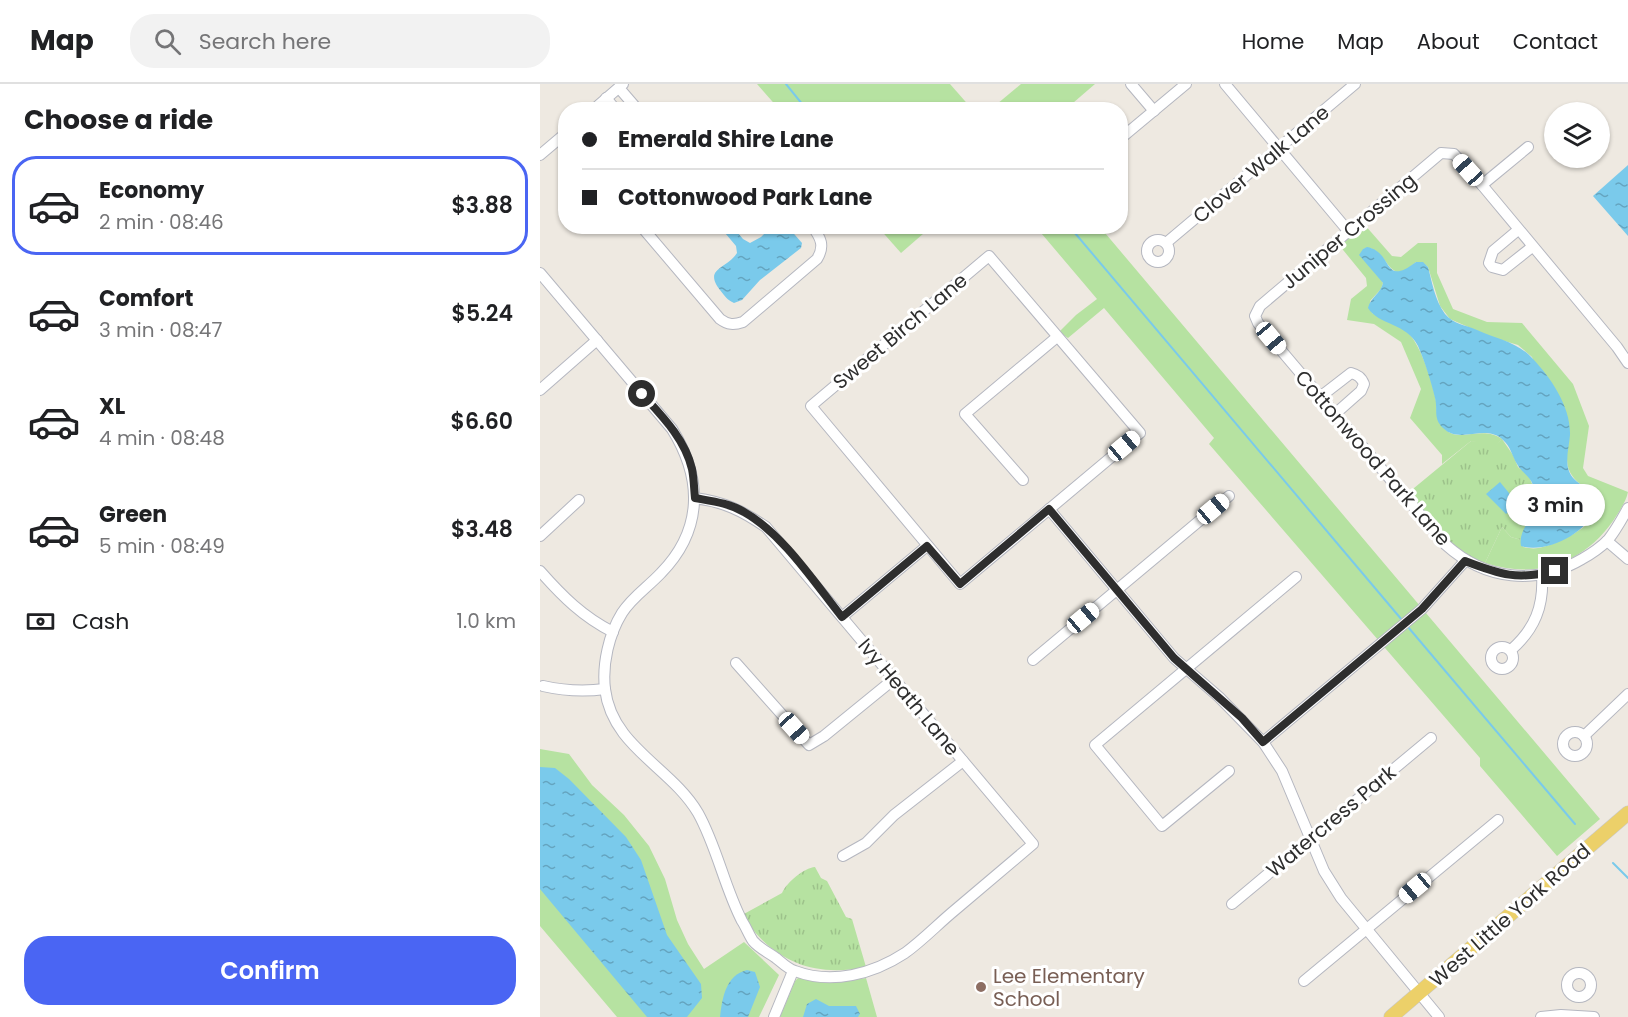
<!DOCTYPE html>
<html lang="en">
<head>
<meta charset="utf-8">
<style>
	:root { --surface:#fff; --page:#f2f2f2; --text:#202124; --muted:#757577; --line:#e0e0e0; --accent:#4a65f3 }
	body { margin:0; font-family:Poppins,sans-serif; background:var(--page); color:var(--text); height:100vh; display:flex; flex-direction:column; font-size:22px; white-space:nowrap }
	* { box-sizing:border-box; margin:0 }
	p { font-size:20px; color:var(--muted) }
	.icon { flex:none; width:33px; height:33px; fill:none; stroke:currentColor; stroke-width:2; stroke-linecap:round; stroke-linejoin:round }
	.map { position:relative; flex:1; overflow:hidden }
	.side { display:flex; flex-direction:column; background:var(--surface); width:540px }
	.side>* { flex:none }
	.hud { position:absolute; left:18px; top:18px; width:570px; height:132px; border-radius:24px; box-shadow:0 2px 4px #0004; display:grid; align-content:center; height:132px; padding:0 24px; background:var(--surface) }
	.tools { position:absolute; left:1004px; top:18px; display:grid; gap:12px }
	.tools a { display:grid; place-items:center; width:66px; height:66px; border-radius:50%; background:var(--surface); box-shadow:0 2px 4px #0004; font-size:30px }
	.end { position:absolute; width:27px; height:27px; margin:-14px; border:8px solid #2e2e2e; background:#fff; box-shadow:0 0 0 3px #fff }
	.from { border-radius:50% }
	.bubble { position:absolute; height:42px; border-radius:21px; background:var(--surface); box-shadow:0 2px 4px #0004; font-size:20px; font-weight:600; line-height:42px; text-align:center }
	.car { position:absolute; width:18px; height:36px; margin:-18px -9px; border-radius:8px; box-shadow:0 0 4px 2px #0007; background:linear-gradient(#fff 24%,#345 0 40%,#fff 0 76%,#345 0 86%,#fff 0) }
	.hud b { display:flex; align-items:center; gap:21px; height:57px; font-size:22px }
	.hud b+b { border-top:2px solid var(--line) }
	.hud i { width:15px; height:15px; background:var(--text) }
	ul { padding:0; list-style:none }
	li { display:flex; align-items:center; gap:18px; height:99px; margin:0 12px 9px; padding:0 12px; border:3px solid transparent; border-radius:24px }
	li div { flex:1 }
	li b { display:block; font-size:22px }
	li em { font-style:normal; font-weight:600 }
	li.active { border-color:var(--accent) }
	li>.icon { width:54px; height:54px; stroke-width:1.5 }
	h2 { padding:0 24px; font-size:27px; line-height:72px }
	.pay { display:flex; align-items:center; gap:15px; height:66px; padding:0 24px; font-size:22px }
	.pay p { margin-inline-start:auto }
	.primary-button { display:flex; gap:12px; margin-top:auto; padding:12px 24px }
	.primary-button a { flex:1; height:69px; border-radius:24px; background:var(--accent); color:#fff; font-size:24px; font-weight:600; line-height:69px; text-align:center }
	header { display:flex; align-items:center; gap:36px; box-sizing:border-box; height:84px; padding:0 30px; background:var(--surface); border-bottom:2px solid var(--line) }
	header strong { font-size:28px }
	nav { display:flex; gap:33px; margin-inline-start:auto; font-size:21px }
	.search { width:420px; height:54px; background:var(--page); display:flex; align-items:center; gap:15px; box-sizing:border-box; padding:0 21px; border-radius:24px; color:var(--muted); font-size:22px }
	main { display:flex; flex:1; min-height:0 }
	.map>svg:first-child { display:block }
	.grass { fill:#b6e2a1 }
	.park { fill:url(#park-tufts) }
	.water { fill:url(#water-ripples) }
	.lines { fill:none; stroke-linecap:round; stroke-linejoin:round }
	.stream { stroke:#7acaeb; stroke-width:2 }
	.minor-casing { stroke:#b5b7c0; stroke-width:12 }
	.major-casing { stroke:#c9c9c9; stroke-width:15 }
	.minor { stroke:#fff; stroke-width:10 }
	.major { stroke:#ecd069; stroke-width:14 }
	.route { stroke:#2e2e2e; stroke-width:8 }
	.education-dot { fill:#8d6e63; stroke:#fff; stroke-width:2 }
	.labels { text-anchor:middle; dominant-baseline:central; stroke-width:6; stroke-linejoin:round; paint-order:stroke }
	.street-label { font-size:20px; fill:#2e2e2e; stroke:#fff }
	.education-label { font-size:20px; fill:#785e54; stroke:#fff; text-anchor:start }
</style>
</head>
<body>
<header>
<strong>Map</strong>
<div class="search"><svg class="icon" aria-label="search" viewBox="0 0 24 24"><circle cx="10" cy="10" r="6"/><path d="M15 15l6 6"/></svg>Search here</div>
<nav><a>Home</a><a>Map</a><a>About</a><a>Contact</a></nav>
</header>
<main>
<section class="side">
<h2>Choose a ride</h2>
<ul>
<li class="active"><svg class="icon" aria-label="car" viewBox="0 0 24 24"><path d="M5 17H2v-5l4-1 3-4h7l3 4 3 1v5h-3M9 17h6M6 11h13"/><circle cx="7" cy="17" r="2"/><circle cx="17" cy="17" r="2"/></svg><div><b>Economy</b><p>2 min · 08:46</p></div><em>$3.88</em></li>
<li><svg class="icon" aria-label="car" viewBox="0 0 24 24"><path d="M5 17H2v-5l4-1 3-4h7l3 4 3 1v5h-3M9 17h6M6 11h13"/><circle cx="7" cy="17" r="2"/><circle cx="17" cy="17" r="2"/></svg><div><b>Comfort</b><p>3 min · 08:47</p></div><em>$5.24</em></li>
<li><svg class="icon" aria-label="car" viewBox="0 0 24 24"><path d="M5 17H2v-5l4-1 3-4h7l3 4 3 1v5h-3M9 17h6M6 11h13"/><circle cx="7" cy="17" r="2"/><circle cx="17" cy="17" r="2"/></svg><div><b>XL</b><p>4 min · 08:48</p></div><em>$6.60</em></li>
<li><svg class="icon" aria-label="car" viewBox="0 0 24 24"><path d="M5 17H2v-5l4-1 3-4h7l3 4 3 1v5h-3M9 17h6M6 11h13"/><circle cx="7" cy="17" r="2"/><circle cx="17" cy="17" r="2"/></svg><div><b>Green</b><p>5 min · 08:49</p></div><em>$3.48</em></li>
</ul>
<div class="pay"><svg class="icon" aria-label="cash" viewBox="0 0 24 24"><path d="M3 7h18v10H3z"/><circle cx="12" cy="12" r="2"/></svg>Cash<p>1.0 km</p></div>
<div class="primary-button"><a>Confirm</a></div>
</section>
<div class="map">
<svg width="1088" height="933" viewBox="0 0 1088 933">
	<defs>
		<pattern id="park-tufts" width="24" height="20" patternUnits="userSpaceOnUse" patternTransform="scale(1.5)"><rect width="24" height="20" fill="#b6e2a1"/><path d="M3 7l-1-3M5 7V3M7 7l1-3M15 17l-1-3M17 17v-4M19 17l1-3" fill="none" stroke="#9dc28b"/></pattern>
		<pattern id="water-ripples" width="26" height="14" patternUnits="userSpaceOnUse" patternTransform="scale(1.5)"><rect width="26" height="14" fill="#7acaeb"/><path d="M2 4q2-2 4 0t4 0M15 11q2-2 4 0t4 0" fill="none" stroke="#64a4bf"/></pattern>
	</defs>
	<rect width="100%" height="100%" fill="#eee9e1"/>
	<!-- grass -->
	<g class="grass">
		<path d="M217,0H410L432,25H239Z"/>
		<path d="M481,0H555L526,25H451Z"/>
		<path d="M824,140L852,172L861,173L878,159H897V189L913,225L947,238L982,239L1033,300L1049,342L1043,384L1048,392L1088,408C1086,418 1079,428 1073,437C1042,481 995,495 945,479L962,443L971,453L981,456L983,463C988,464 993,465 998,464C1013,462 1049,445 1055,430C1057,425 1055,415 1055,410C1041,401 1028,394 1027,376L992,273L978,261L951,253L910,235L900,222L888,183L882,178H876C872,181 868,185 864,187C847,195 844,159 823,165L843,199L841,205L830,217L832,229C842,235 855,239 865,246C880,257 893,299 896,317C897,328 896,337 906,346C920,359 942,341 962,355L955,362L931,357L902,380V371L870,334L881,305L861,258L834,240L807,236L811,215L827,202L826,194L799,161Z"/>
		<path d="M338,143H391L361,169Z"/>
		<path d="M496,143H560L1060,735L1017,772L940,682V674L669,360L674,354L564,224L528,254L519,248L536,231L557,215Z"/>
		<path d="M0,665L29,670L52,701L84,731L109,762L125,795L137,836L148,860L164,885L204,858L239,891L219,933H77L0,842Z"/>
		<path d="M264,893C286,898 304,898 326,894L337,933H240L255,897L258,894Z"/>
	</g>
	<!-- park -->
	<g class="park">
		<path d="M962,355L973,371L978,383L989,392L997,413L996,424L981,456L971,453L962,443L945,479C911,467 890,435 868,409L931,357L949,358L955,361Z"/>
		<path d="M275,783L281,794L287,797L306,833L312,835L326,883C273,894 232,877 202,831L242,809C247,798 264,784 275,783Z"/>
	</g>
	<!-- water -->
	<g class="water">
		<path d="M1088,81V152L1053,112Z"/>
		<path d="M180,143H193L203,155L210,159L221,153L231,143H248L262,159L261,164L220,196L202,216L194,219C187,216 185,212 180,206C163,184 187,185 197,169L196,162Z"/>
		<path d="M827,163C854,168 842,204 876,178H883L888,183C892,198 895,217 905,230C913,240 926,241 937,246C957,255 978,258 993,275C1011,294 1031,323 1030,351C1029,363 1025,376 1029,387C1034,401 1051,403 1058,415C1056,445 1008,471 981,462C977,440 1005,430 993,401C990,392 981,388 977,380C972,372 971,363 963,356C945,339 920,361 903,344C893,334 898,327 895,314C891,297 885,278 878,262C867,239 838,241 828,224C830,214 841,209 843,199L819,171L823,165Z"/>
		<path d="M960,398L978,420L966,430L946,410Z"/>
		<path d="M0,683L15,684L29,695L86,753L101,776L127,851L161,900L162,914L147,933H107L0,805Z"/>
		<path d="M207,886L215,888L220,903L208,933H180C182,914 186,891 207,886Z"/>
		<path d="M276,915L289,922H316L320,930L318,933H263L267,920Z"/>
	</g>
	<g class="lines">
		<!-- stream -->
		<g class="stream">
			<path d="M246,0L267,26"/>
			<path d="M529,142L862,536"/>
			<path d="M868,543L1035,740"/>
			<path d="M1073,779L1088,794"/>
		</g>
		<defs>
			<g id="minor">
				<path d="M591,0L614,27"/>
				<path d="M685,0L809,148"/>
				<path d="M79,4L98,26"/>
				<path d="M66,14L76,26"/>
				<path d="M53,26L83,0"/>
				<path d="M580,55L646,0"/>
				<path d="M0,71L26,49"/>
				<path d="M942,101L988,63"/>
				<path d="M101,142L180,235C188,241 194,241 203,238L277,175C285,162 281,154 272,142"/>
				<path d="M978,146L953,167L949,179L952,183L963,186L992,163"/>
				<circle cx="618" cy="167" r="11"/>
				<path d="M626,159L815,0"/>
				<path d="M449,172L600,349L420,500L271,322Z"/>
				<path d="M0,189L132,345C163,395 163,446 121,489C108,503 92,513 82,529C69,550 62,580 65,605C72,663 131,683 158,729C177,763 184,802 202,837C206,843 209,851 213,857C219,864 229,869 236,874C241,878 248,885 255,887C292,901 333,890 365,869C383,856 398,840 415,826C441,804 467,782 493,760L226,443C201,426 184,418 155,414"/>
				<path d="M1088,279L1077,263L942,101L914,70L901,69L720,222L715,232L718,239L906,461C945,496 996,502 1042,475C1051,470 1061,463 1068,456C1076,446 1082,435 1088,424"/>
				<path d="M0,306L57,256"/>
				<path d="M780,313L811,289C818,291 821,293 824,300L821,307L795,330"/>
				<path d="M483,396L425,330L517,253"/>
				<path d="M509,425L634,574L679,613L723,658L742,687L784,787L801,814L899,933"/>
				<path d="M0,452L39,416"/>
				<path d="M1067,457L1088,475"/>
				<path d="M0,487C22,512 43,533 73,548"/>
				<path d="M302,533L387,462"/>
				<circle cx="962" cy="574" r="11"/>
				<path d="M971,566C995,545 1004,522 1002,490"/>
				<path d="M493,576L689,412"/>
				<path d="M196,579L269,661L284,652L354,595"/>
				<path d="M3,602C25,607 43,608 65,605"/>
				<circle cx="1035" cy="660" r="12"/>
				<path d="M1044,652L1088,610"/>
				<path d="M723,658L882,525L925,477"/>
				<path d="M689,687L622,742L555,661L756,493"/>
				<path d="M303,772L326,759L354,731L423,677"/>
				<path d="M692,820L891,654"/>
				<circle cx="1039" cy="901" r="12"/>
				<path d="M764,897L958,736"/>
				<path d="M234,933L253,887"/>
				<path d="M1001,933L1021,931L1054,933"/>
			</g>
			<path id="major" d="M851,933L1088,729"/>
		</defs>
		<!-- minor casing -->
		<use href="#minor" class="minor-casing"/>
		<!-- major casing -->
		<use href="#major" class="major-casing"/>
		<!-- minor -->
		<use href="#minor" class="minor"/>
		<!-- major -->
		<use href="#major" class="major"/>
	</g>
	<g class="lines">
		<!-- route -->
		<path class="route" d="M102,310C122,332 145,355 152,385C154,395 154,405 155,414C171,417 189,419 204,428C243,450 274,498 302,533L387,462L420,500L509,425L634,574L702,634L723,658L882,525L925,477C961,491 977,496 1015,487"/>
	</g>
	<!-- markers -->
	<circle class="education-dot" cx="441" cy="903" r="6"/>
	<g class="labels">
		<!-- street labels -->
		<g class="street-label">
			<text transform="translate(721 80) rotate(-40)">Clover Walk Lane</text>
			<text transform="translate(809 147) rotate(-40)">Juniper Crossing</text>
			<text transform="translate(360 247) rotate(-40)">Sweet Birch Lane</text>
			<text transform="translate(833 374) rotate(49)">Cottonwood Park Lane</text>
			<text transform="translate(369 613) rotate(50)">Ivy Heath Lane</text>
			<text transform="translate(791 737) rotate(-40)">Watercress Park</text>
			<text transform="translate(970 831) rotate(-41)">West Little York Road</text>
		</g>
		<!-- education labels -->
		<g class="education-label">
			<text x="453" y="892">Lee Elementary<tspan x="453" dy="23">School</tspan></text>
		</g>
	</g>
</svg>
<div class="tools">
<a><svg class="icon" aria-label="layers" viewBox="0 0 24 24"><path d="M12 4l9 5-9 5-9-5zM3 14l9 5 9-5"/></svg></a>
</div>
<i class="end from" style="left:102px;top:310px"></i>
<i class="end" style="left:1015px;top:487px"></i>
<div class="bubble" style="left:966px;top:400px;width:99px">3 min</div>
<i class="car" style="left:928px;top:86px;rotate:318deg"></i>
<i class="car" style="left:731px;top:254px;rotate:140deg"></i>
<i class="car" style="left:584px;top:362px;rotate:50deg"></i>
<i class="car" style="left:673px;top:425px;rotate:50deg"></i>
<i class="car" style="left:543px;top:534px;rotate:50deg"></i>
<i class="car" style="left:254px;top:644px;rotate:138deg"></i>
<i class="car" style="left:875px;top:804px;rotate:230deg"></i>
<div class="hud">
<b><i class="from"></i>Emerald Shire Lane</b>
<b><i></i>Cottonwood Park Lane</b>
</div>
</div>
</main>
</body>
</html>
